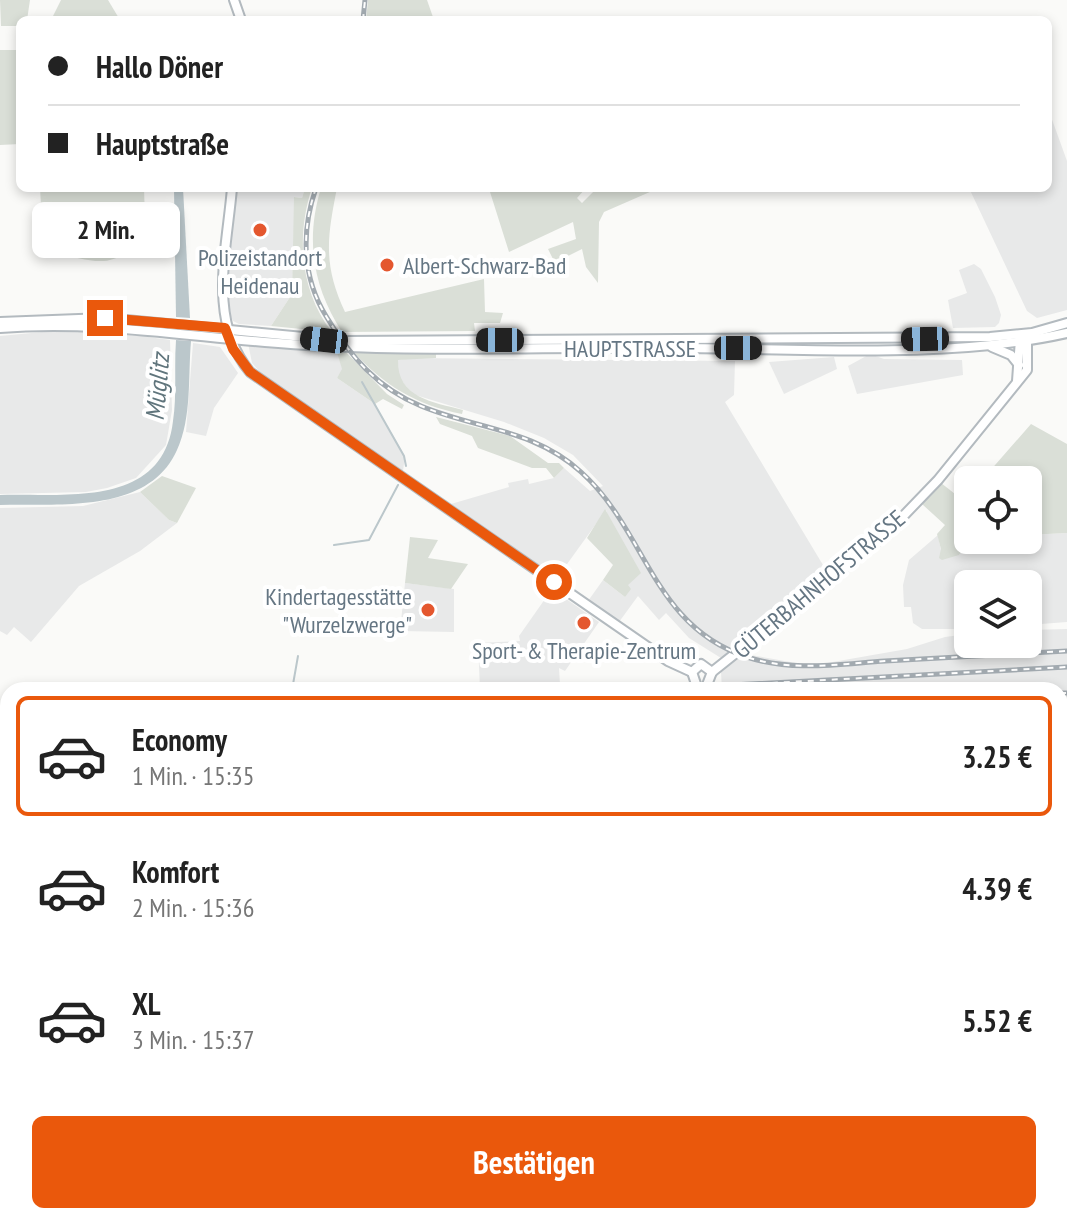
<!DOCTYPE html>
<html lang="de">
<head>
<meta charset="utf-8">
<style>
	:root { --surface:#fff; --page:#f6f6f6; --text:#222; --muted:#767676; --line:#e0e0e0; --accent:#ea580c }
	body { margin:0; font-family:"PT Sans Narrow",sans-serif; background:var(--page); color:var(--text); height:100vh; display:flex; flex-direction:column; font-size:30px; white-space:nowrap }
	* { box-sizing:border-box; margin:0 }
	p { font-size:26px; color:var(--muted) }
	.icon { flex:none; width:44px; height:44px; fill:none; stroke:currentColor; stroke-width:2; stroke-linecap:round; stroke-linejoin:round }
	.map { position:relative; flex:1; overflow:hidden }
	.drawer { position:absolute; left:0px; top:682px; width:1068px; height:542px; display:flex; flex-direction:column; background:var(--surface); border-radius:24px 24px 0 0; box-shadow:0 4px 12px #0003 }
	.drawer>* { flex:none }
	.top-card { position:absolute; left:16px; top:16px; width:1036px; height:176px; border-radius:12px; box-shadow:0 4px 12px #0003; display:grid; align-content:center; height:176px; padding:0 32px; background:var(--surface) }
	.fabs { position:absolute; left:954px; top:466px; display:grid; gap:16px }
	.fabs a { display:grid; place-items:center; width:88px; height:88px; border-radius:12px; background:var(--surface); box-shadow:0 4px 12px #0003; font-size:40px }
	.end { position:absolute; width:36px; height:36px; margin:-18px; border:10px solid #ea580c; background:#fff; box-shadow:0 0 0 4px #fff }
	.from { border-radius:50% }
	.bubble { position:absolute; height:56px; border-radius:12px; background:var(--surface); box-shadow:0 4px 12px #0003; font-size:26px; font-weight:700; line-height:56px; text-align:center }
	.car { position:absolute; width:24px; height:48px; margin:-24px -12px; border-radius:10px; box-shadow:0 0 6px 2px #0007; background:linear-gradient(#222 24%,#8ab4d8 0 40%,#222 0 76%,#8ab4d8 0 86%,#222 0) }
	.top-card b { display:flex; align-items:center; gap:28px; height:76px; font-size:30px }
	.top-card b+b { border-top:2px solid var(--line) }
	.top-card i { width:20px; height:20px; background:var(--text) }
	ul { padding:14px 0 0; list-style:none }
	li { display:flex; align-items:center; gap:24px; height:120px; margin:0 16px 12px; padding:0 16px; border:4px solid transparent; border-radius:12px }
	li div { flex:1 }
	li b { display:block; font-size:30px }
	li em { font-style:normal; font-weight:700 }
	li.active { border-color:var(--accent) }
	li>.icon { width:72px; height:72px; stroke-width:1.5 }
	.primary-button { display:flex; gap:16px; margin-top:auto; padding:16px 32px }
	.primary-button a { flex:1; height:92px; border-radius:12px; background:var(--accent); color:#fff; font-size:32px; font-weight:700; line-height:92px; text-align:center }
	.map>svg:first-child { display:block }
	.built { fill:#e8e9e9 }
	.green { fill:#dadfd7 }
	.water { fill:#bbc7cb }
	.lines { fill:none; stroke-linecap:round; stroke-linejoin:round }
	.stream { stroke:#bbc7cb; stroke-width:2 }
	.secondary-casing { stroke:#b3babf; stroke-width:12 }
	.secondary { stroke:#fff; stroke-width:8 }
	.rail-casing { stroke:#a2aab0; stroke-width:5 }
	.rail { stroke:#fff; stroke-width:2; stroke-dasharray:6; stroke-linecap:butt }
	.route { stroke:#ea580c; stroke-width:10 }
	.poi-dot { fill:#e4572e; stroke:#fff; stroke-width:3 }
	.labels { text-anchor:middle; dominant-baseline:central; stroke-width:8; stroke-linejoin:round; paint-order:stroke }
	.poi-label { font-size:24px; fill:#657683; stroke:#fff }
	.street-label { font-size:24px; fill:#657683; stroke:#fff }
	.water-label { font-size:26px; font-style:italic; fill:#60757c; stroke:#fff }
</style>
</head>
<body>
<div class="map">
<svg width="1067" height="1223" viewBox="0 0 1067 1223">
	<rect width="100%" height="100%" fill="#fafaf8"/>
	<!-- built -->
	<g class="built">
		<path d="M1050,114L1067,161V310L1037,318L1027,311L969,188H1048Z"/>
		<path d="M236,188H305L302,198L295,197L292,294L271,326L239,324L233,321L229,312L227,292Z"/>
		<path d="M974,264L981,269L995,297L1001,315L999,323L995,327L953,328L948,300L967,293L959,270Z"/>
		<path d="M53,331H104L170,340L172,410L166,445L136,478L107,488L86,492L0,494V336Z"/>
		<path d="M193,343L220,347L238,373L214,408L206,436L186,432Z"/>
		<path d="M248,343L336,349L343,369L337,378L375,404L405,456L403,471L266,379L252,363Z"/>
		<path d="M870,354L884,359L962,360L963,375L857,394L848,366Z"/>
		<path d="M834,357L837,369L784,394L769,362Z"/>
		<path d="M412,358L735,361L734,395L725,402L829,575L721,658L689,638L666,613L659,620L638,596L619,622L588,601L603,580L625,597L628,585L606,510L557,578L451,504L509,487L508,483L528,479L529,484L554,478L564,468L590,491L603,486L573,455L544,438L504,422L412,394L398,376V360Z"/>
		<path d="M140,492L169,520L177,523L140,551L79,586L31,642L14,627L7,635L0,631V508L83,506Z"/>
		<path d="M1067,533V622L1028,625V584H968V629H922L913,623L911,607H904L903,585L909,560L938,535L941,550L959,555L962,549L997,540H1028V535Z"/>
		<path d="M405,583L454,589V632L400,631Z"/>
		<path d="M552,589L599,622L565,671L559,668L560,685L480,689L478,643L520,641L519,636Z"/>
		<path d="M1067,629V697L1060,698V690H722L721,672L745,654L796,663H827L907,649L945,637L968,634V644H1028V630Z"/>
		<path d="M1067,802V905L1060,910V804Z"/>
	</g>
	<!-- green -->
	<g class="green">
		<path d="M0,0H30L27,20H20V26H1Z"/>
		<path d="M61,0H108L120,20H51Z"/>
		<path d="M368,0H427L434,20H366Z"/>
		<path d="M0,50H20V144L0,145Z"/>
		<path d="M40,188H144L146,249C125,249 120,260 104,261C85,262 72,254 53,256L50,224H42Z"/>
		<path d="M305,188H312C296,235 300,292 332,332L271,326L292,294L294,197L302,198Z"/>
		<path d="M321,188H337C327,238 323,265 345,312L484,279L485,312L503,313L500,323H474L475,331L342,332C313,287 305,240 321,188Z"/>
		<path d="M497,188H586L577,198L582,203L597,188H659L604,212L599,222L598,283L586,267L582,249L560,260L553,259L548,249L576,239L573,222L509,252L490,192Z"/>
		<path d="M336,349H343L387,394L404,405L402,409L383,399L375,404L337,378L342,369Z"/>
		<path d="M352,350L436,351V358L398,360C397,398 433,402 463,410L462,414C416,405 383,385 352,350Z"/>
		<path d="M436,417L510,436L548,463H559L564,468L554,478L546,468H532L478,448L472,436L440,424Z"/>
		<path d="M1031,424L1067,444V533L1028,535V480H982Z"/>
		<path d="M162,476L196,488L177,523L169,520L140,492Z"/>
		<path d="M941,483L964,501L968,497V540H997L963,549L959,555L942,560L939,558L941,549L937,534L945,525L922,504Z"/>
		<path d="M605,509L641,573L628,585L631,589L625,597L603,580L613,565L587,538Z"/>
		<path d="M410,537L438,540L428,558L468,564L451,589L405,583Z"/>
		<path d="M763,1216H848L865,1222L867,1216H919L921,1223H764Z"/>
	</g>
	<!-- water -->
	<g class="water">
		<path d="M174,188H183L190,318L176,317Z"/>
		<path d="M176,340L191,341C188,376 192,418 177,450C148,515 57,503 0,505V495C64,493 163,509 173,421C177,395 174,367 176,340Z"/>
	</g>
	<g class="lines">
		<!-- stream -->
		<g class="stream">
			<path d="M362,382L404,456L406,466"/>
			<path d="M334,545L369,540L398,485"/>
			<path d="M292,690L298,656"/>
			<path d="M0,1201L8,1197"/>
		</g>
		<defs>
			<g id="secondary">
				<path d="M234,0L241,20"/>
				<path d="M232,188C227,249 207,321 250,372L668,661L692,672"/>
				<path d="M0,322L105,318L345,341L990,337L1032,333L1067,323"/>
				<path d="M0,328C110,319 216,342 325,346C446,352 567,346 688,348C807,349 952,359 1067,333"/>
				<path d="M992,347L1011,355L1019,365"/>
				<path d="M1017,381L1020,339"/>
				<path d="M692,672L701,664L712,672"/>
				<path d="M692,672L698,690"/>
				<path d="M712,672L886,534L938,480L1027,370V338"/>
				<path d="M705,690L712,672"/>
				<path d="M1060,931L1067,936"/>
				<path d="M0,1027L8,1035"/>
				<path d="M1060,1087L1067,1085"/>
			</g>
		</defs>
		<!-- secondary casing -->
		<use href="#secondary" class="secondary-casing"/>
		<!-- secondary -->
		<use href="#secondary" class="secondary"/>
		<defs>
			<g id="rail">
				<path d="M363,20L365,0"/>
				<path d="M316,188C301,231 302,277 326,316C350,356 377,388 421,406C476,429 534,429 581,472C647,531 652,626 747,657C792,672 839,664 885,661C946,658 1006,654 1067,651"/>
				<path d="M640,690L1067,667"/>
				<path d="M1060,693H1067"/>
				<path d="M0,725H8"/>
				<path d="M0,738H8"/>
			</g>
		</defs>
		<!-- rail casing -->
		<use href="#rail" class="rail-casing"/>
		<!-- rail -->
		<use href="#rail" class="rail"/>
	</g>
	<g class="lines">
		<!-- route -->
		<path class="route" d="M105,318L225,328L233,349L250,372L554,582"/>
	</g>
	<!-- markers -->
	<g class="poi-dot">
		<circle cx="260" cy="230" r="8"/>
		<circle cx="387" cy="265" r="8"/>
		<circle cx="428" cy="610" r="8"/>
		<circle cx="584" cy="623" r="8"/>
	</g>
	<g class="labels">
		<!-- poi labels -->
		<g class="poi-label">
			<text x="260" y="257">Polizeistandort<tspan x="260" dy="28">Heidenau</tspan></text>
			<text x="403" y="265" text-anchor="start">Albert-Schwarz-Bad</text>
			<text x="412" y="596" text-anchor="end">Kindertagesstätte<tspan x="412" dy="28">"Wurzelzwerge"</tspan></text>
			<text x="584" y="650">Sport- &amp; Therapie-Zentrum</text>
		</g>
		<!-- street labels -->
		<g class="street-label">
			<text x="630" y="348">HAUPTSTRASSE</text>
			<text transform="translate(819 584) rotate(-40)">GÜTERBAHNHOFSTRASSE</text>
		</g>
		<!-- water labels -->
		<g class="water-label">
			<text transform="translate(157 387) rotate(-85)">Müglitz</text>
		</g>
	</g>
</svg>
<div class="fabs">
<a><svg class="icon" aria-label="locate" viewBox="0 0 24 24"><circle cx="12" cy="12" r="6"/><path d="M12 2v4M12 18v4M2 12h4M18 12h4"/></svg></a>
<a><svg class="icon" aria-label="layers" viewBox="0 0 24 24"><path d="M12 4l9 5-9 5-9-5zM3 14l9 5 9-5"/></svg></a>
</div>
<i class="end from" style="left:554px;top:582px"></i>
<i class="end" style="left:105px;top:318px"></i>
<div class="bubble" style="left:32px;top:202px;width:148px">2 Min.</div>
<i class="car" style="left:925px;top:339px;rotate:269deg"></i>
<i class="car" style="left:324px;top:340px;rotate:277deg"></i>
<i class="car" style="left:500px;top:340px;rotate:270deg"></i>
<i class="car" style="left:738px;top:348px;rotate:90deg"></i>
<div class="top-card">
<b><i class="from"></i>Hallo Döner</b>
<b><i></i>Hauptstraße</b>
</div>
<section class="drawer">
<ul>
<li class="active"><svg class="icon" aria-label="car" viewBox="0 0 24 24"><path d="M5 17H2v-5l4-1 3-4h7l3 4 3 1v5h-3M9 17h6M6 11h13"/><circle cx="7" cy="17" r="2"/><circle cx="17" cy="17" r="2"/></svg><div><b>Economy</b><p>1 Min. · 15:35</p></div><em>3.25 €</em></li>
<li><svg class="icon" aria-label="car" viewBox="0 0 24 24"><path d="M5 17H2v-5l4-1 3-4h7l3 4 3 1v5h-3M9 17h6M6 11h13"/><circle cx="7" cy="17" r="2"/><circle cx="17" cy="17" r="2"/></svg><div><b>Komfort</b><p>2 Min. · 15:36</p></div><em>4.39 €</em></li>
<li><svg class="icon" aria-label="car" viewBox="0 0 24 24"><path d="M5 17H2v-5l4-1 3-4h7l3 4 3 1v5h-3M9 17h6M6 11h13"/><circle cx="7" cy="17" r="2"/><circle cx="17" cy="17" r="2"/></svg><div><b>XL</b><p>3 Min. · 15:37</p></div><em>5.52 €</em></li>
</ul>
<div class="primary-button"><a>Bestätigen</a></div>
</section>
</div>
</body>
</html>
